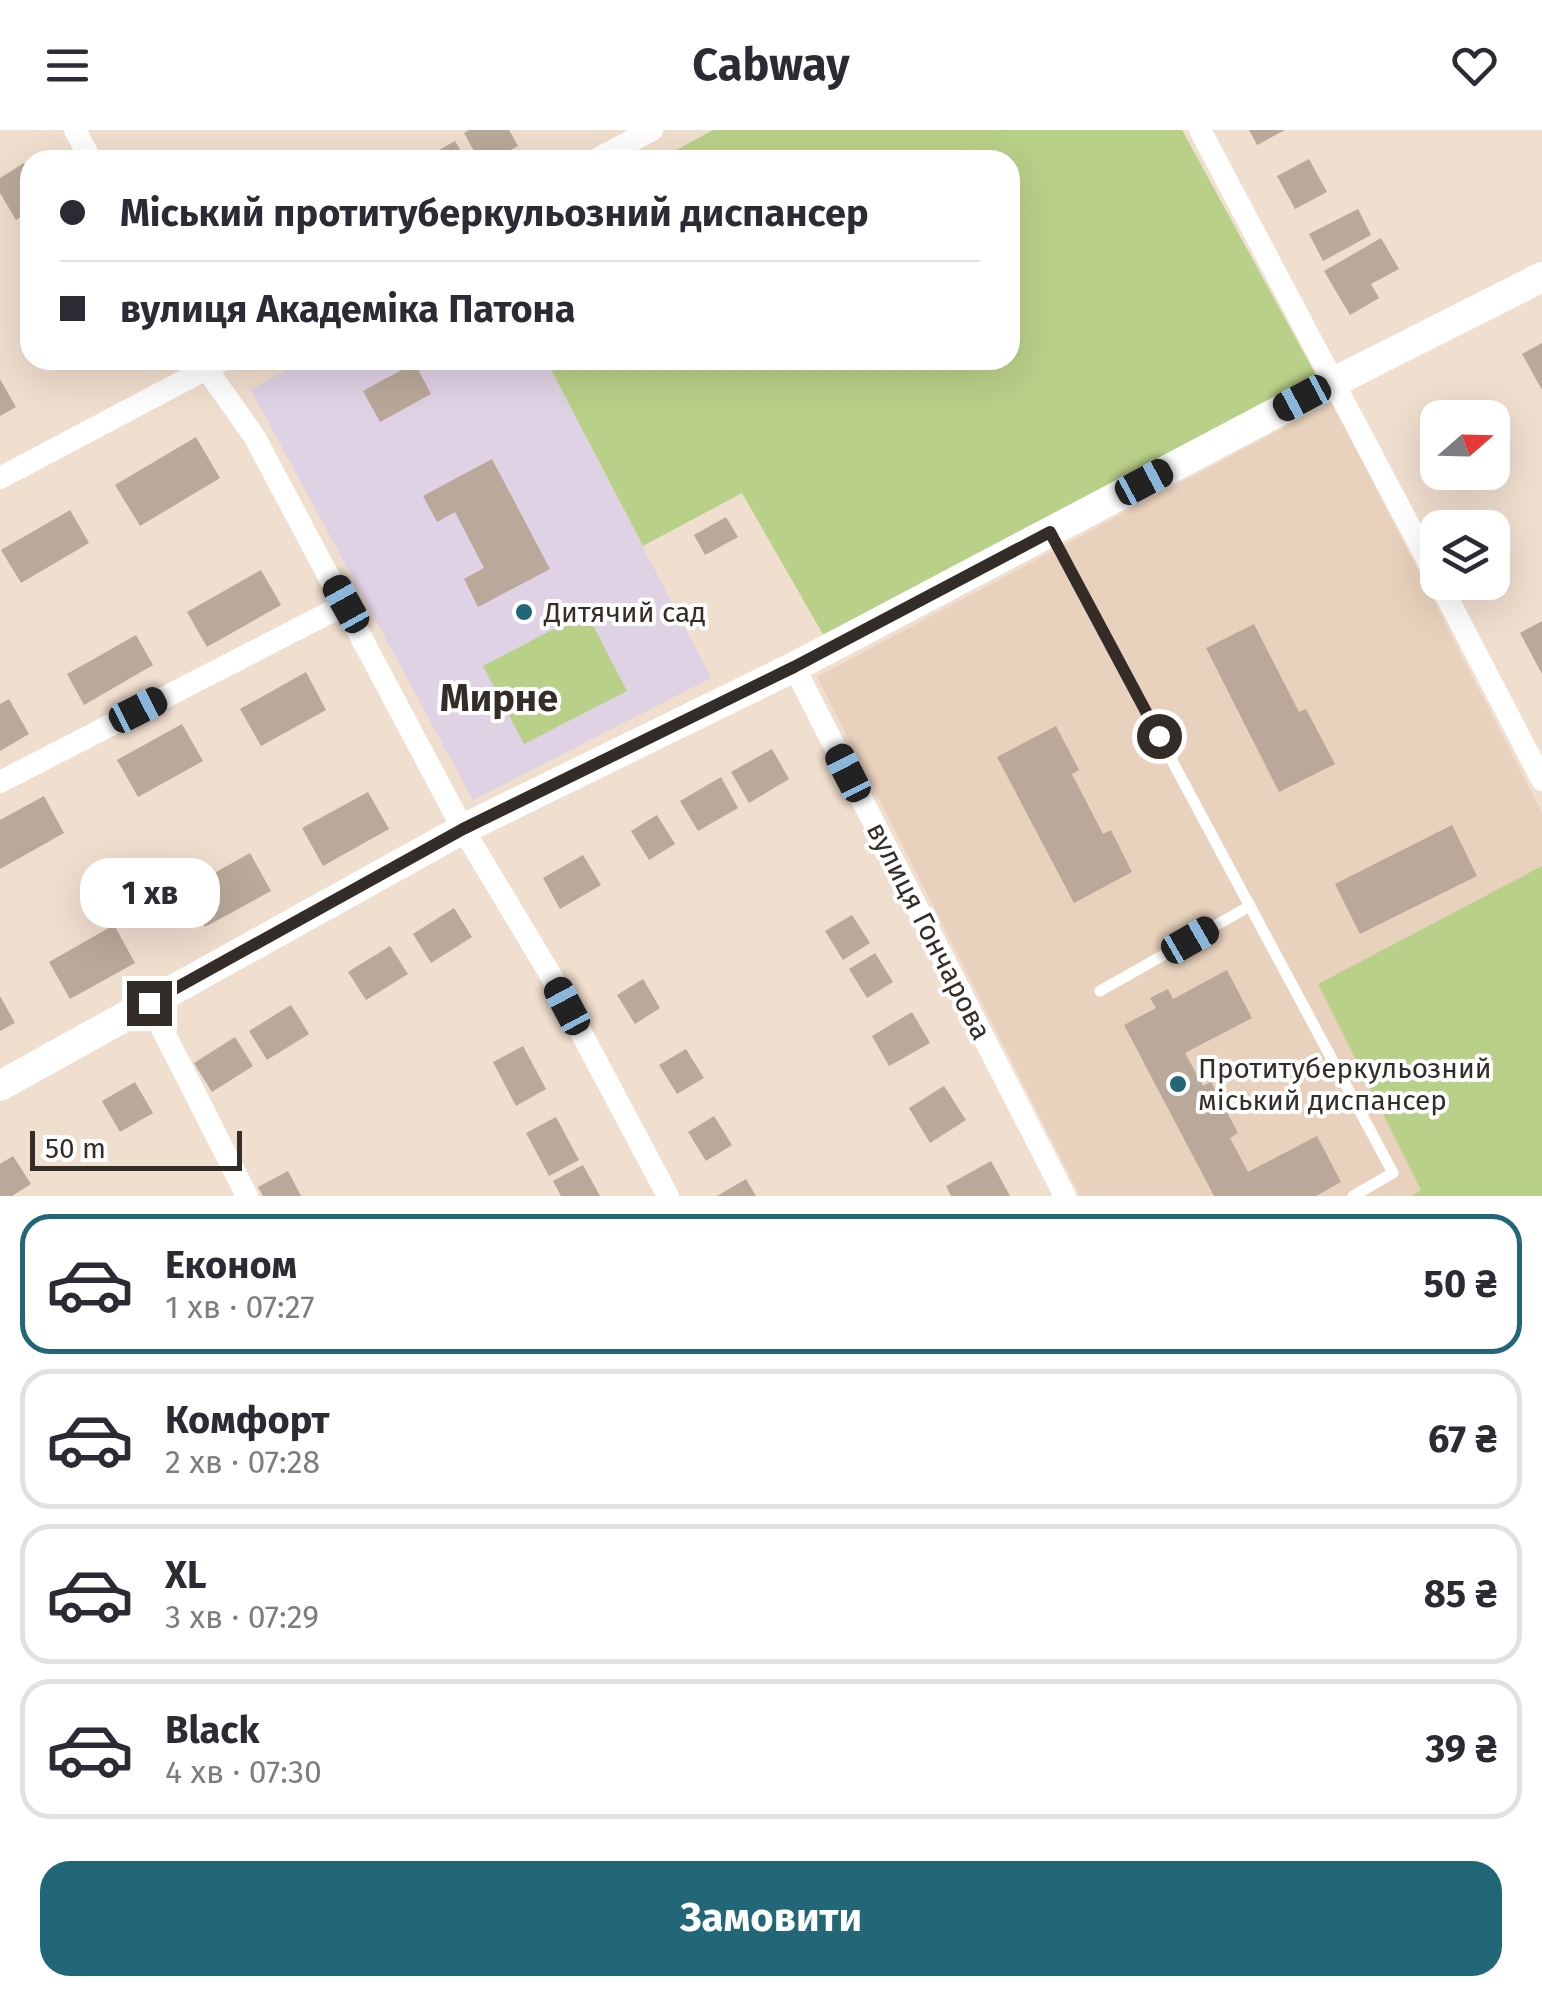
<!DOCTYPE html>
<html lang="uk">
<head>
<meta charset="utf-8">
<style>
	:root { --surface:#fff; --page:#f2f2f3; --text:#2b2b33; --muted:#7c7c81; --line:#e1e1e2; --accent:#216777 }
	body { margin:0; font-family:"Fira Sans",sans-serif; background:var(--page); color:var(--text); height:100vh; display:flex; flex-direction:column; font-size:38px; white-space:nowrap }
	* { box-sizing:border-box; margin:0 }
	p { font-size:32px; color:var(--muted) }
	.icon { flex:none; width:55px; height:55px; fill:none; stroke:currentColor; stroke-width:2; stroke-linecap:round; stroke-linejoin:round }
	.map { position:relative; height:1066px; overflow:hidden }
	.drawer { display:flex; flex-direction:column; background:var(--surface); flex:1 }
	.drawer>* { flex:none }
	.hud { position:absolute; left:20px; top:20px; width:1000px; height:220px; border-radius:30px; box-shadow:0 10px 40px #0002; display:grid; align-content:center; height:220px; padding:0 40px; background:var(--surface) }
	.needle { width:65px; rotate:70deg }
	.fabs { position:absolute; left:1420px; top:270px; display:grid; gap:20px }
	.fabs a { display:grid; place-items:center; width:90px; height:90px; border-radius:20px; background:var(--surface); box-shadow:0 10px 40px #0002; font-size:50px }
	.scale { position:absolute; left:30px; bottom:25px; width:212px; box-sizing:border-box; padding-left:10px; border:5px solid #342d27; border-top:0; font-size:28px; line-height:35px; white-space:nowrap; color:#342d27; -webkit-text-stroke:8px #fff; paint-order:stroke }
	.end { position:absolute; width:45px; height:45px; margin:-22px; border:12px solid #342d27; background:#fff; box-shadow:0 0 0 5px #fff }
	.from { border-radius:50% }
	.bubble { position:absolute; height:70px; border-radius:30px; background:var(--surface); box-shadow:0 10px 40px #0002; font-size:32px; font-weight:700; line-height:70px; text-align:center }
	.car { position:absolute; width:30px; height:60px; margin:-30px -15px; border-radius:12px; box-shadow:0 0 8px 2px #0007; background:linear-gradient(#222 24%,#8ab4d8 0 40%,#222 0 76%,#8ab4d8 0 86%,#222 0) }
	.hud b { display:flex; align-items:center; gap:35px; height:95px; font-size:38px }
	.hud b+b { border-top:2px solid var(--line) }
	.hud i { width:25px; height:25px; background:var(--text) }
	ul { padding:18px 0 0; list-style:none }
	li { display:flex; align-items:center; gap:30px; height:140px; margin:0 20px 15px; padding:0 20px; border:5px solid var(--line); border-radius:30px }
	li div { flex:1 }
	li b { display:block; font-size:38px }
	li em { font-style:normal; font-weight:700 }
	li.active { border-color:var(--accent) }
	li>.icon { width:90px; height:90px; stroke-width:1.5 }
	.action { display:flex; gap:20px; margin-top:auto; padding:20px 40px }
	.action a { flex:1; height:115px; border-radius:30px; background:var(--accent); color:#fff; font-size:40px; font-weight:700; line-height:115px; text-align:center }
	header { display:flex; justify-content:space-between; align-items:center; height:130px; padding:0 40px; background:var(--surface); font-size:45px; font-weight:700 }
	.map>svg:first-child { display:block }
	.built { fill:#e9d2bd }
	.education { fill:#e0d2e5 }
	.green { fill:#b9d088 }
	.building { fill:#baa99a }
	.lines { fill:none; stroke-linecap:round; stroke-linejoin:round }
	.service { stroke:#fff; stroke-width:11 }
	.minor { stroke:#fff; stroke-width:22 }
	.tertiary { stroke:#fff; stroke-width:30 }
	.route { stroke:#342d27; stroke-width:12 }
	.poi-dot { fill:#216777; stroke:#fff; stroke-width:4 }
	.labels { text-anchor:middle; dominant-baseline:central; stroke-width:8; stroke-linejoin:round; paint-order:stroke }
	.poi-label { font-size:28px; fill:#342d27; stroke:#fff; text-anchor:start }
	.street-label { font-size:28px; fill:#342d27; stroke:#fff }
	.district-label { font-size:38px; font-weight:bold; fill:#342d27; stroke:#fff }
</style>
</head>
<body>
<header><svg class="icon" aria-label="menu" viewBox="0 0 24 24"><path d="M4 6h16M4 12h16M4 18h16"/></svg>Cabway<svg class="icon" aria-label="heart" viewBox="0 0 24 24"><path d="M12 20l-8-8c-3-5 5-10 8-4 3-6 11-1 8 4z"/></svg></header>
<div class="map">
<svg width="1542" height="1066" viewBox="0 0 1542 1066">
	<rect width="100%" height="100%" fill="#f0dece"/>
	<!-- built -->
	<path class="built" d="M1332,272L1542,683V1066H1080L817,547Z"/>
	<!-- education -->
	<path class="education" d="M303,230H546L711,548L473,670L251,260Z"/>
	<!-- green -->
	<g class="green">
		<path d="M713,0H1182L1318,249L824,506L742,363L643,416L546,230H1010V30H658Z"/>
		<path d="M586,482L627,561L524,614L483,536Z"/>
		<path d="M1542,736V1066H1412L1421,1060L1318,854Z"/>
	</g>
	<!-- building -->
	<g class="building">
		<path d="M469,0H509L518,16L492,30H479L464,3Z"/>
		<path d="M1249,0H1285L1257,15Z"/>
		<path d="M455,11L466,30H421Z"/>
		<path d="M1309,29L1327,62L1295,79L1277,46Z"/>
		<path d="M24,33L30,43V82L16,90L0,63V48Z"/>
		<path d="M1358,79L1371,105L1323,131L1309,104Z"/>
		<path d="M1381,108L1399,139L1371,154L1379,168L1350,185L1324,141Z"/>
		<path d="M1542,213V260L1522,224Z"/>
		<path d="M400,230H413L431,264L380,292L363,261L405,238Z"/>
		<path d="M0,249L16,277L0,286Z"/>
		<path d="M196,307L220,348L140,396L115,355Z"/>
		<path d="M492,329L550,439L478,477L464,449L484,438L455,382L437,392L423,366Z"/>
		<path d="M70,380L89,413L21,453L1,420Z"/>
		<path d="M726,387L738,407L705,425L694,405Z"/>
		<path d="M261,440L281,475L207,517L187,482Z"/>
		<path d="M1542,491V544L1520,503Z"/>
		<path d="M1254,494L1299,582L1306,579L1335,634L1279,662L1206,518Z"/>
		<path d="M136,505L153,535L84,575L67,544Z"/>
		<path d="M306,542L326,580L261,616L240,579Z"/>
		<path d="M9,569L29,604L0,621V574Z"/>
		<path d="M182,594L203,631L138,667L117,630Z"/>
		<path d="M1056,596L1079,640L1072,644L1103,704L1111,700L1132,742L1074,773L997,627Z"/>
		<path d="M772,619L789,649L749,673L731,642Z"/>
		<path d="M721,647L738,678L698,701L680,671Z"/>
		<path d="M368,662L389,699L323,736L302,698Z"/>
		<path d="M44,666L64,703L0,739V690Z"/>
		<path d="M657,685L675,714L649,730L631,701Z"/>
		<path d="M1452,695L1477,746L1360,804L1335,754Z"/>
		<path d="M250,723L271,761L205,797L184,760Z"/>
		<path d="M583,725L601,755L560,779L543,748Z"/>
		<path d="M454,778L472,807L431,833L413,804Z"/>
		<path d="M852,785L870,813L843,830L825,801Z"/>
		<path d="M114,795L135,833L70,869L49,832Z"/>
		<path d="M390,816L408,844L366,870L348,842Z"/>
		<path d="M875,823L893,852L867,868L849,839Z"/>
		<path d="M1227,840L1252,888L1185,923L1203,956L1211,952L1238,1003L1230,1008L1248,1042L1317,1006L1341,1052L1316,1066H1214L1124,895L1156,878L1150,868L1168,859L1173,869Z"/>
		<path d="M643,849L660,878L635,894L617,865Z"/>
		<path d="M0,866L15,893L0,901Z"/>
		<path d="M291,875L309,904L267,930L249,901Z"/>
		<path d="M912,882L930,913L889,936L872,906Z"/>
		<path d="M235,907L253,936L212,962L194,933Z"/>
		<path d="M523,916L546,959L516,976L493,932Z"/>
		<path d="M686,919L704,948L677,964L659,935Z"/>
		<path d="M135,952L153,983L120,1002L102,971Z"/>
		<path d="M944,956L966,990L930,1013L909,978Z"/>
		<path d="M714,986L732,1015L706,1031L688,1002Z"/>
		<path d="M556,987L579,1030L549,1046L526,1003Z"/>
		<path d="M13,1026L31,1054L12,1066H0V1034Z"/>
		<path d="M991,1031L1010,1066H951L946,1056Z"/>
		<path d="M583,1035L600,1066H561L553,1051Z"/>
		<path d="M288,1041L301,1066H263L258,1057Z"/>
		<path d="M746,1049L756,1066H717Z"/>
	</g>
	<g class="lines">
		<!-- service -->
		<g class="service">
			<path d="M1051,405L1393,1043L1353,1066"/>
			<path d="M1100,861L1250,776"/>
		</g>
		<!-- minor -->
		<g class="minor">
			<path d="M75,0L91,30"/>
			<path d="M1200,0L1438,450"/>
			<path d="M595,30L652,0"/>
			<path d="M200,230L254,306L463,699L550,844L668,1066"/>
			<path d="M0,348L223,230"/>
			<path d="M1439,452L1542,650"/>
			<path d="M794,537L1065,1066"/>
			<path d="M0,652L346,474"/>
			<path d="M149,873L247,1066"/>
		</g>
		<!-- tertiary -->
		<path class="tertiary" d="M0,956L463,699L794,537L1334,252L1542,147"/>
	</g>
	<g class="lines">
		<!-- route -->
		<path class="route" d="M149,873L463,699L794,537L1050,402L1159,606"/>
	</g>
	<!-- markers -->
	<g class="poi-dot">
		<circle cx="524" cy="482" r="10"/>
		<circle cx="1178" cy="954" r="10"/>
	</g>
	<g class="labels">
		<!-- poi labels -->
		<g class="poi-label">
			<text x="544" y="482">Дитячий сад</text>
			<text x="1198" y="938">Протитуберкульозний<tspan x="1198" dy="32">міський диспансер</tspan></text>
		</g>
		<!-- street labels -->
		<g class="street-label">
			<text transform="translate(929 801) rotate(63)">вулиця Гончарова</text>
		</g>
		<!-- district labels -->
		<g class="district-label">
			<text x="499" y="568">Мирне</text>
		</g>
	</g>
</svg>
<div class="fabs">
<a><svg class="needle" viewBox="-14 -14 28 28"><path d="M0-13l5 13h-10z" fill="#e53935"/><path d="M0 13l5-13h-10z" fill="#7c7c81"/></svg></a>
<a><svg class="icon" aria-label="layers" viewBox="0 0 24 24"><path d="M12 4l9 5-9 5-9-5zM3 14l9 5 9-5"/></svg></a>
</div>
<div class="scale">50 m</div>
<i class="end from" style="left:1159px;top:606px"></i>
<i class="end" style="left:149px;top:873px"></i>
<div class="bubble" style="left:80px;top:728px;width:140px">1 хв</div>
<i class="car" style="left:1302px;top:268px;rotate:242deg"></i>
<i class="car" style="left:1144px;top:352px;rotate:62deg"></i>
<i class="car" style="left:346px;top:474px;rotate:331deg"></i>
<i class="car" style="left:138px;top:580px;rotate:63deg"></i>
<i class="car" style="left:848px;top:643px;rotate:333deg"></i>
<i class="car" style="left:1190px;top:810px;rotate:60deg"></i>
<i class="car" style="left:567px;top:876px;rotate:332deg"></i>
<div class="hud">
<b><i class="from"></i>Міський протитуберкульозний диспансер</b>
<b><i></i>вулиця Академіка Патона</b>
</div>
</div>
<section class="drawer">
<ul>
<li class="active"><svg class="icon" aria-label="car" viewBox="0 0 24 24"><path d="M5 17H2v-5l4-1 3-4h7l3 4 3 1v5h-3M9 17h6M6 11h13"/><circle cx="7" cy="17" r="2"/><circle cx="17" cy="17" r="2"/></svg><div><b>Економ</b><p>1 хв · 07:27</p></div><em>50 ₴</em></li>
<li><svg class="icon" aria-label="car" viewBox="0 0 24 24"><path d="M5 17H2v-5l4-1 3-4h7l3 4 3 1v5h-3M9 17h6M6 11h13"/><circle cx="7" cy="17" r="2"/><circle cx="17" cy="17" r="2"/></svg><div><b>Комфорт</b><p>2 хв · 07:28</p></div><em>67 ₴</em></li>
<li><svg class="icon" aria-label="car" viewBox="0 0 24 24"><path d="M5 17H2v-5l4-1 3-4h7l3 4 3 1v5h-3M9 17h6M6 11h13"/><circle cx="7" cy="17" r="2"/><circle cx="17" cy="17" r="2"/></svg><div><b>XL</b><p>3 хв · 07:29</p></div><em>85 ₴</em></li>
<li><svg class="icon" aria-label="car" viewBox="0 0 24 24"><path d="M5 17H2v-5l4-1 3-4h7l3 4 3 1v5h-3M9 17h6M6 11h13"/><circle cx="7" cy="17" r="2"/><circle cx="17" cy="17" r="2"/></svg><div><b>Black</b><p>4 хв · 07:30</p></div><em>39 ₴</em></li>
</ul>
<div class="action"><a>Замовити</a></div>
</section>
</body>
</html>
